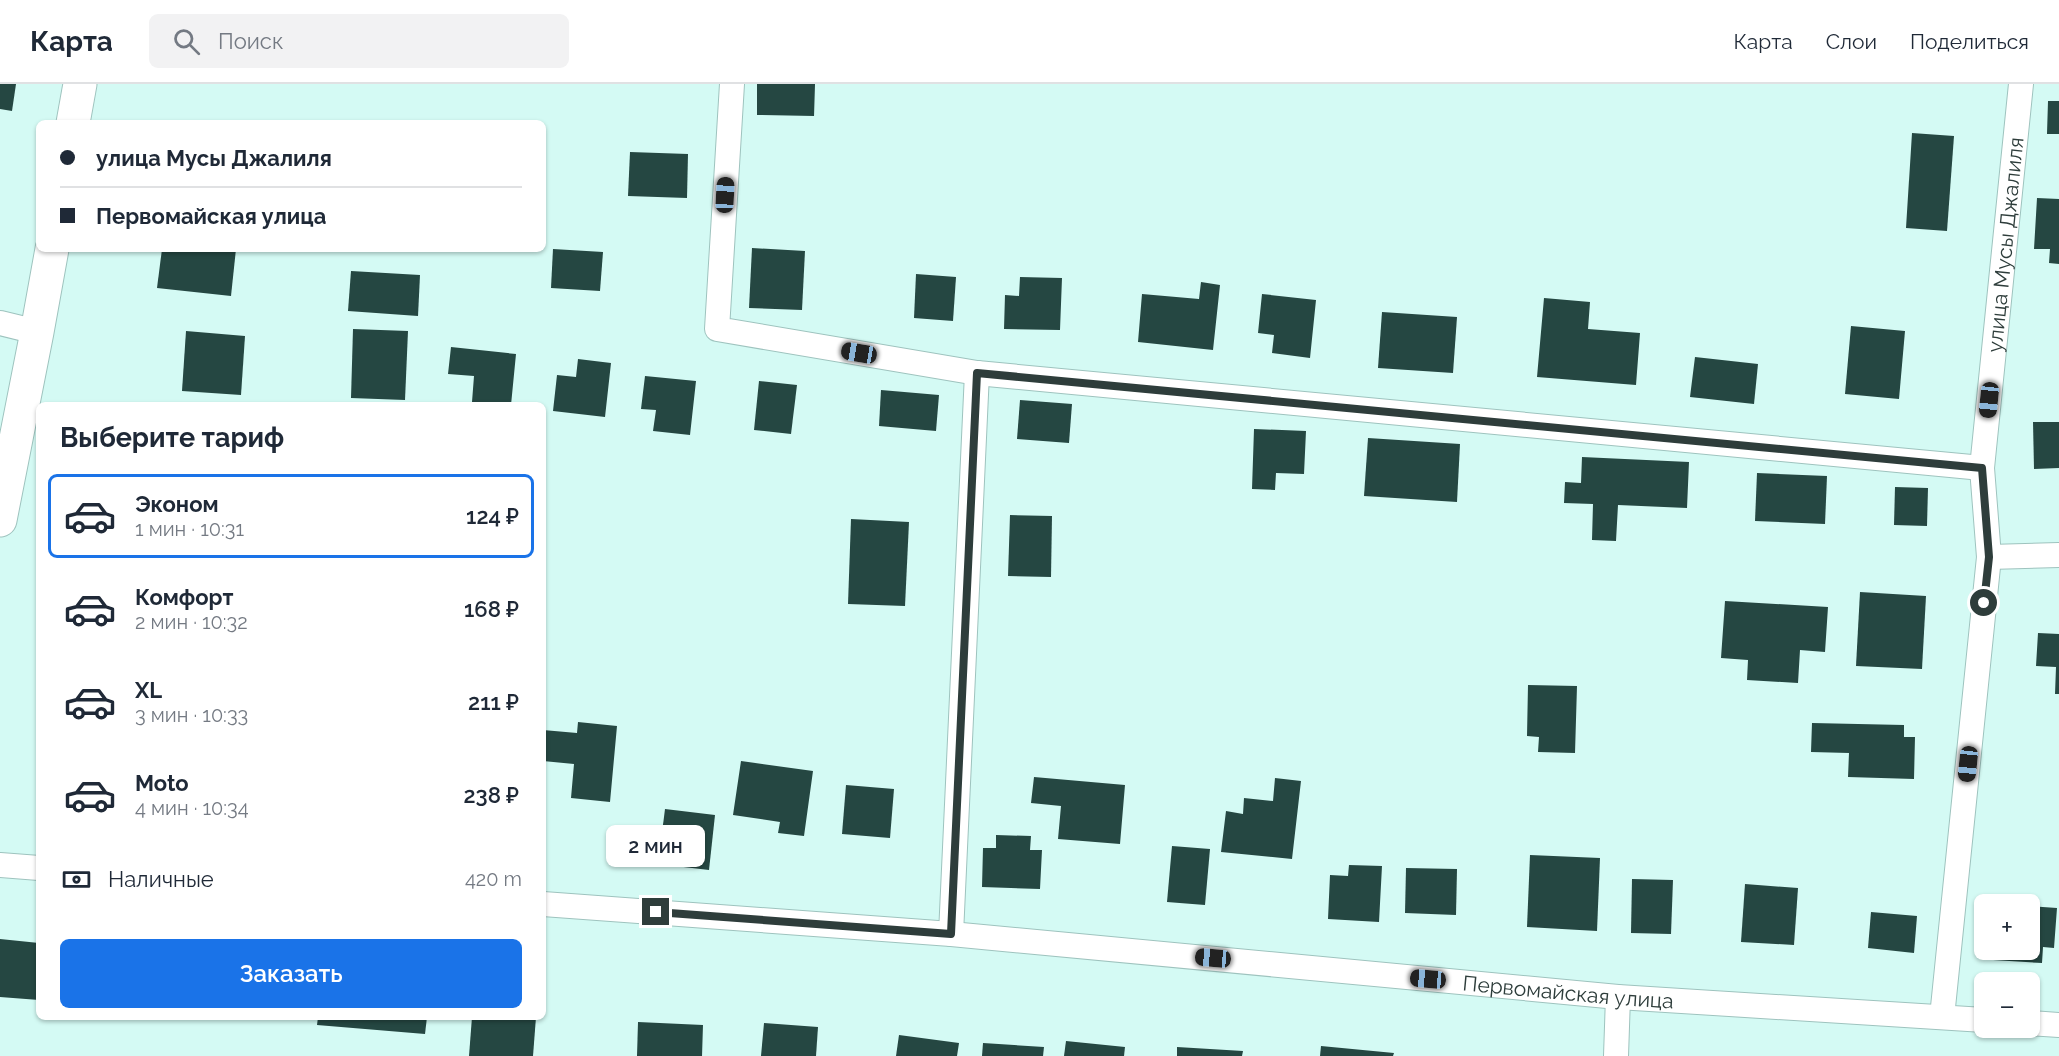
<!DOCTYPE html>
<html lang="ru">
<head>
<meta charset="utf-8">
<style>
	:root { --surface:#fff; --page:#f2f2f3; --text:#1f2937; --muted:#747a83; --line:#e0e1e3; --accent:#1a73e8 }
	body { margin:0; font-family:Raleway,sans-serif; background:var(--page); color:var(--text); height:100vh; display:flex; flex-direction:column; font-size:22px; white-space:nowrap }
	* { box-sizing:border-box; margin:0 }
	p { font-size:20px; color:var(--muted) }
	.icon { flex:none; width:33px; height:33px; fill:none; stroke:currentColor; stroke-width:2; stroke-linecap:round; stroke-linejoin:round }
	.map { position:relative; flex:1; overflow:hidden }
	.drawer { position:absolute; left:36px; top:318px; width:510px; height:618px; display:flex; flex-direction:column; background:var(--surface); border-radius:9px; box-shadow:0 2px 4px #0004 }
	.drawer>* { flex:none }
	.top-card { position:absolute; left:36px; top:36px; width:510px; height:132px; border-radius:9px; box-shadow:0 2px 4px #0004; display:grid; align-content:center; height:132px; padding:0 24px; background:var(--surface) }
	.buttons { position:absolute; left:1974px; top:810px; display:grid; gap:12px }
	.buttons a { display:grid; place-items:center; width:66px; height:66px; border-radius:9px; background:var(--surface); box-shadow:0 2px 4px #0004; font-size:30px }
	.end { position:absolute; width:27px; height:27px; margin:-14px; border:8px solid #2e3d3b; background:#fff; box-shadow:0 0 0 3px #fff }
	.from { border-radius:50% }
	.bubble { position:absolute; height:42px; border-radius:9px; background:var(--surface); box-shadow:0 2px 4px #0004; font-size:20px; font-weight:600; line-height:42px; text-align:center }
	.car { position:absolute; width:18px; height:36px; margin:-18px -9px; border-radius:8px; box-shadow:0 0 4px 2px #0007; background:linear-gradient(#222 24%,#8ab4d8 0 40%,#222 0 76%,#8ab4d8 0 86%,#222 0) }
	.top-card b { display:flex; align-items:center; gap:21px; height:57px; font-size:22px }
	.top-card b+b { border-top:2px solid var(--line) }
	.top-card i { width:15px; height:15px; background:var(--text) }
	ul { padding:0; list-style:none }
	li { display:flex; align-items:center; gap:18px; height:84px; margin:0 12px 9px; padding:0 12px; border:3px solid transparent; border-radius:9px }
	li div { flex:1 }
	li b { display:block; font-size:22px }
	li em { font-style:normal; font-weight:600 }
	li.selected { border-color:var(--accent) }
	li>.icon { width:54px; height:54px; stroke-width:1.5 }
	h2 { padding:0 24px; font-size:27px; line-height:72px }
	.pay { display:flex; align-items:center; gap:15px; height:66px; padding:0 24px; font-size:22px }
	.pay p { margin-inline-start:auto }
	.cta { display:flex; gap:12px; margin-top:auto; padding:12px 24px }
	.cta a { flex:1; height:69px; border-radius:9px; background:var(--accent); color:#fff; font-size:24px; font-weight:600; line-height:69px; text-align:center }
	header { display:flex; align-items:center; gap:36px; box-sizing:border-box; height:84px; padding:0 30px; background:var(--surface); border-bottom:2px solid var(--line) }
	header strong { font-size:28px }
	nav { display:flex; gap:33px; margin-inline-start:auto; font-size:21px }
	.search { width:420px; height:54px; background:var(--page); display:flex; align-items:center; gap:15px; box-sizing:border-box; padding:0 21px; border-radius:9px; color:var(--muted); font-size:22px }
	.map>svg:first-child { display:block }
	.building { fill:#254742 }
	.lines { fill:none; stroke-linecap:round; stroke-linejoin:round }
	.street-casing { stroke:#9ec3be; stroke-width:26 }
	.secondary-casing { stroke:#9ec3be; stroke-width:35 }
	.street { stroke:#fff; stroke-width:24 }
	.secondary { stroke:#fff; stroke-width:33 }
	.route { stroke:#2e3d3b; stroke-width:8 }
	.labels { text-anchor:middle; dominant-baseline:central; stroke-width:6; stroke-linejoin:round; paint-order:stroke }
	.street-label { font-size:21px; fill:#2e3d3b; stroke:#d4faf4 }
</style>
</head>
<body>
<header>
<strong>Карта</strong>
<div class="search"><svg class="icon" aria-label="search" viewBox="0 0 24 24"><circle cx="10" cy="10" r="6"/><path d="M15 15l6 6"/></svg>Поиск</div>
<nav><a>Карта</a><a>Слои</a><a>Поделиться</a></nav>
</header>
<div class="map">
<svg width="2059" height="972" viewBox="0 0 2059 972">
	<rect width="100%" height="100%" fill="#d4faf4"/>
	<!-- building -->
	<g class="building">
		<path d="M0,0H16L12,27L0,25Z"/>
		<path d="M757,0H815L814,32L757,31Z"/>
		<path d="M2048,17H2059V50H2047Z"/>
		<path d="M1912,49L1954,52L1947,147L1906,144Z"/>
		<path d="M630,68L688,70L687,114L628,112Z"/>
		<path d="M2037,114L2059,115V180L2049,179L2050,165H2034Z"/>
		<path d="M752,164L805,167L802,226L749,224Z"/>
		<path d="M162,165H236L231,212L157,204Z"/>
		<path d="M553,165L603,168L600,207L551,204Z"/>
		<path d="M351,187L420,191L418,232L348,227Z"/>
		<path d="M916,190L956,193L953,237L914,234Z"/>
		<path d="M1020,193L1062,194L1060,246L1004,245L1005,211L1019,212Z"/>
		<path d="M1201,198L1220,201L1213,266L1138,258L1142,210L1199,215Z"/>
		<path d="M1262,210L1316,216L1310,274L1272,269L1274,251L1258,249Z"/>
		<path d="M1544,214L1590,218L1588,245L1640,249L1636,301L1537,293Z"/>
		<path d="M1382,228L1457,233L1453,289L1378,284Z"/>
		<path d="M1851,242L1905,247L1899,315L1845,310Z"/>
		<path d="M353,245L408,247L405,316L351,314Z"/>
		<path d="M186,247L245,252L241,311L182,307Z"/>
		<path d="M451,263L516,270L511,321L472,318L474,292L448,290Z"/>
		<path d="M1695,273L1758,280L1754,320L1690,313Z"/>
		<path d="M578,275L611,279L605,333L553,327L557,291L576,293Z"/>
		<path d="M645,292L696,297L690,351L653,347L656,326L641,325Z"/>
		<path d="M759,297L797,301L791,350L754,346Z"/>
		<path d="M881,306L939,311L936,347L879,342Z"/>
		<path d="M1020,316L1072,320L1069,359L1017,355Z"/>
		<path d="M2033,338H2059V384L2034,385Z"/>
		<path d="M1254,345L1306,347L1304,390L1276,389L1275,406L1252,405Z"/>
		<path d="M1368,354L1460,360L1457,418L1364,412Z"/>
		<path d="M1582,373L1689,378L1687,424L1618,421L1616,457L1592,456L1593,420L1564,419L1565,398L1581,399Z"/>
		<path d="M1757,389L1827,392L1825,440L1755,437Z"/>
		<path d="M1895,403L1928,404L1927,442L1894,441Z"/>
		<path d="M1010,431L1052,432L1051,493L1008,492Z"/>
		<path d="M851,435L909,438L905,522L848,520Z"/>
		<path d="M1860,508L1926,512L1922,585L1856,582Z"/>
		<path d="M1725,517L1828,523L1825,568L1800,566L1798,599L1747,596L1748,576L1721,574Z"/>
		<path d="M2038,549L2059,550V610H2055L2056,583L2036,582Z"/>
		<path d="M1528,601L1577,602L1575,669L1538,668L1539,653L1527,652Z"/>
		<path d="M578,638L617,642L610,718L571,714L574,680L543,677V646L577,649Z"/>
		<path d="M1812,639L1904,641V653H1915L1914,695L1848,693L1849,669L1811,668Z"/>
		<path d="M741,677L813,687L804,752L778,749L780,738L733,731Z"/>
		<path d="M1034,693L1125,701L1120,760L1058,755L1061,722L1031,719Z"/>
		<path d="M1275,694L1301,697L1292,775L1221,768L1226,727L1243,730L1244,714L1273,717Z"/>
		<path d="M846,701L894,705L890,754L842,750Z"/>
		<path d="M665,725L715,731L709,786L658,780Z"/>
		<path d="M996,751L1031,752L1030,766H1042L1040,805L982,803L983,764H996Z"/>
		<path d="M1172,762L1210,765L1205,821L1167,818Z"/>
		<path d="M1530,771L1600,774L1597,847L1527,843Z"/>
		<path d="M1349,781L1382,782L1379,838L1328,835L1330,791L1348,792Z"/>
		<path d="M1406,784L1457,785L1456,831L1405,829Z"/>
		<path d="M1632,795L1673,796L1671,850L1631,849Z"/>
		<path d="M1745,800L1798,804L1794,861L1741,858Z"/>
		<path d="M2030,822L2057,824L2054,864L2043,863L2042,879L1993,876L1994,866H2030Z"/>
		<path d="M1871,828L1917,832L1914,869L1868,864Z"/>
		<path d="M0,855L39,859V916L0,913Z"/>
		<path d="M318,933H427L425,950L317,941Z"/>
		<path d="M472,933H536L533,972H469Z"/>
		<path d="M638,938L703,941L702,972H637Z"/>
		<path d="M764,939L818,943L816,972H761Z"/>
		<path d="M899,951L959,959L957,972H896Z"/>
		<path d="M1066,957L1125,963L1124,972H1064Z"/>
		<path d="M983,959L1044,963L1043,972H982Z"/>
		<path d="M1321,962L1394,969L1393,972H1320Z"/>
		<path d="M1177,963L1243,967L1242,972H1177Z"/>
	</g>
	<g class="lines">
		<defs>
			<g id="street">
				<path d="M732,0L717,245L977,289L1982,384"/>
				<path d="M0,239L37,248"/>
				<path d="M1989,473L2059,471"/>
				<path d="M0,781L39,784"/>
				<path id="s1" d="M543,820L951,850L1618,913L1984,936"/>
				<path d="M951,850L977,289"/>
				<path id="s2" d="M1942,933L1989,473L1982,384L2021,0"/>
				<path d="M2030,939L2059,941"/>
				<path d="M1616,972L1618,913"/>
			</g>
			<g id="secondary">
				<path d="M73,39L80,0"/>
				<path d="M0,436L37,248L52,165"/>
			</g>
		</defs>
		<!-- street casing -->
		<use href="#street" class="street-casing"/>
		<!-- secondary casing -->
		<use href="#secondary" class="secondary-casing"/>
		<!-- street -->
		<use href="#street" class="street"/>
		<!-- secondary -->
		<use href="#secondary" class="secondary"/>
	</g>
	<g class="lines">
		<!-- route -->
		<path class="route" d="M656,828L951,850L977,289L1982,384L1989,473L1984,519"/>
	</g>
	<g class="labels">
		<!-- street labels -->
		<g class="street-label">
			<text stroke="none"><textPath href="#s2" startOffset="776">улица Мусы Джалиля</textPath></text>
			<text stroke="none"><textPath href="#s1" startOffset="1029">Первомайская улица</textPath></text>
		</g>
	</g>
</svg>
<div class="buttons">
<a>+</a>
<a>−</a>
</div>
<i class="end from" style="left:1984px;top:519px"></i>
<i class="end" style="left:656px;top:828px"></i>
<div class="bubble" style="left:606px;top:741px;width:99px">2 мин</div>
<i class="car" style="left:725px;top:111px;rotate:3deg"></i>
<i class="car" style="left:859px;top:269px;rotate:280deg"></i>
<i class="car" style="left:1989px;top:316px;rotate:186deg"></i>
<i class="car" style="left:1968px;top:680px;rotate:186deg"></i>
<i class="car" style="left:1213px;top:874px;rotate:275deg"></i>
<i class="car" style="left:1428px;top:895px;rotate:275deg"></i>
<div class="top-card">
<b><i class="from"></i>улица Мусы Джалиля</b>
<b><i></i>Первомайская улица</b>
</div>
<section class="drawer">
<h2>Выберите тариф</h2>
<ul>
<li class="selected"><svg class="icon" aria-label="car" viewBox="0 0 24 24"><path d="M5 17H2v-5l4-1 3-4h7l3 4 3 1v5h-3M9 17h6M6 11h13"/><circle cx="7" cy="17" r="2"/><circle cx="17" cy="17" r="2"/></svg><div><b>Эконом</b><p>1 мин · 10:31</p></div><em>124 ₽</em></li>
<li><svg class="icon" aria-label="car" viewBox="0 0 24 24"><path d="M5 17H2v-5l4-1 3-4h7l3 4 3 1v5h-3M9 17h6M6 11h13"/><circle cx="7" cy="17" r="2"/><circle cx="17" cy="17" r="2"/></svg><div><b>Комфорт</b><p>2 мин · 10:32</p></div><em>168 ₽</em></li>
<li><svg class="icon" aria-label="car" viewBox="0 0 24 24"><path d="M5 17H2v-5l4-1 3-4h7l3 4 3 1v5h-3M9 17h6M6 11h13"/><circle cx="7" cy="17" r="2"/><circle cx="17" cy="17" r="2"/></svg><div><b>XL</b><p>3 мин · 10:33</p></div><em>211 ₽</em></li>
<li><svg class="icon" aria-label="car" viewBox="0 0 24 24"><path d="M5 17H2v-5l4-1 3-4h7l3 4 3 1v5h-3M9 17h6M6 11h13"/><circle cx="7" cy="17" r="2"/><circle cx="17" cy="17" r="2"/></svg><div><b>Moto</b><p>4 мин · 10:34</p></div><em>238 ₽</em></li>
</ul>
<div class="pay"><svg class="icon" aria-label="cash" viewBox="0 0 24 24"><path d="M3 7h18v10H3z"/><circle cx="12" cy="12" r="2"/></svg>Наличные<p>420 m</p></div>
<div class="cta"><a>Заказать</a></div>
</section>
</div>
</body>
</html>
